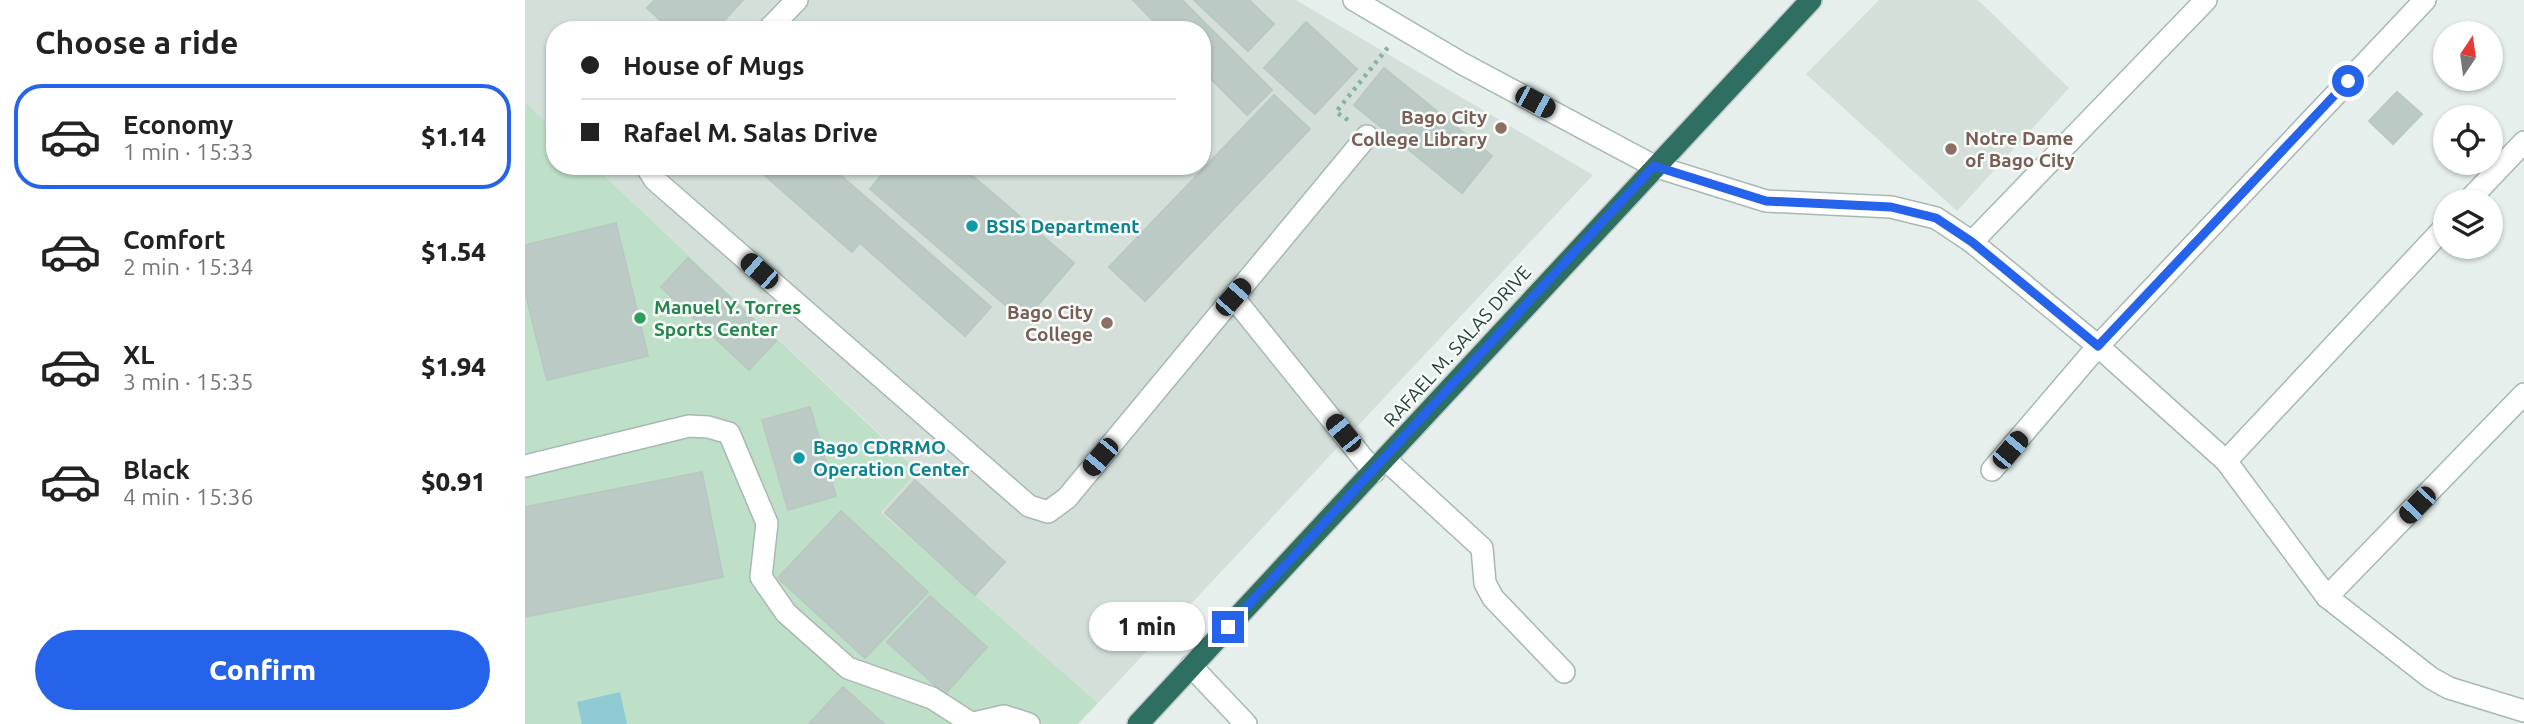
<!DOCTYPE html>
<html lang="en">
<head>
<meta charset="utf-8">
<style>
	:root { --surface:#fff; --page:#f2f2f2; --text:#222; --muted:#767676; --line:#e0e0e0; --accent:#2563eb }
	body { margin:0; font-family:Ubuntu,sans-serif; background:var(--page); color:var(--text); height:100vh; display:flex; flex-direction:column; font-size:26px; white-space:nowrap }
	* { box-sizing:border-box; margin:0 }
	p { font-size:23px; color:var(--muted) }
	.icon { flex:none; width:38px; height:38px; fill:none; stroke:currentColor; stroke-width:2; stroke-linecap:round; stroke-linejoin:round }
	.map { position:relative; flex:1; overflow:hidden }
	.panel { display:flex; flex-direction:column; background:var(--surface); width:525px }
	.panel>* { flex:none }
	.guide { position:absolute; left:21px; top:21px; width:665px; height:154px; border-radius:28px; box-shadow:0 2px 5px #0004; display:grid; align-content:center; height:154px; padding:0 35px; background:var(--surface) }
	.needle { width:46px; rotate:13deg }
	.fabs { position:absolute; left:1908px; top:21px; display:grid; gap:14px }
	.fabs a { display:grid; place-items:center; width:70px; height:70px; border-radius:50%; background:var(--surface); box-shadow:0 2px 5px #0004; font-size:35px }
	.end { position:absolute; width:32px; height:32px; margin:-16px; border:9px solid #2563eb; background:#fff; box-shadow:0 0 0 4px #fff }
	.from { border-radius:50% }
	.bubble { position:absolute; height:49px; border-radius:24px; background:var(--surface); box-shadow:0 2px 5px #0004; font-size:23px; font-weight:800; line-height:49px; text-align:center }
	.car { position:absolute; width:21px; height:42px; margin:-21px -10px; border-radius:9px; box-shadow:0 0 5px 2px #0007; background:linear-gradient(#222 24%,#8ab4d8 0 40%,#222 0 76%,#8ab4d8 0 86%,#222 0) }
	.guide b { display:flex; align-items:center; gap:24px; height:66px; font-size:26px }
	.guide b+b { border-top:2px solid var(--line) }
	.guide i { width:18px; height:18px; background:var(--text) }
	ul { padding:0; list-style:none }
	li { display:flex; align-items:center; gap:21px; height:105px; margin:0 14px 10px; padding:0 21px; border:4px solid transparent; border-radius:28px }
	li div { flex:1 }
	li b { display:block; font-size:26px }
	li em { font-style:normal; font-weight:800 }
	li.active { border-color:var(--accent) }
	li>.icon { width:63px; height:63px; stroke-width:1.5 }
	h2 { padding:0 35px; font-size:32px; line-height:84px }
	.button { display:flex; gap:14px; margin-top:auto; padding:14px 35px }
	.button a { flex:1; height:80px; border-radius:42px; background:var(--accent); color:#fff; font-size:28px; font-weight:800; line-height:80px; text-align:center }
	main { display:flex; flex:1; min-height:0 }
	.map>svg:first-child { display:block }
	.built { fill:#d4dfda }
	.green { fill:#bfe0c8 }
	.water { fill:#8ec9d4 }
	.building { fill:#bbcac4; stroke:#b8c9c2; stroke-width:2 }
	.lines { fill:none; stroke-linecap:round; stroke-linejoin:round }
	.minor-casing { stroke:#a8b8b2; stroke-width:24 }
	.highway-casing { stroke:#c2cac8; stroke-width:24 }
	.path { stroke:#86b3a5; stroke-width:4.5; stroke-dasharray:3.5 5; stroke-linecap:butt }
	.minor { stroke:#fff; stroke-width:21 }
	.highway { stroke:#2f6f62; stroke-width:21 }
	.route { stroke:#2563eb; stroke-width:9 }
	.education-dot { fill:#8d6e63; stroke:#f7fbf9; stroke-width:2.5 }
	.culture-dot { fill:#0f9aa8; stroke:#f7fbf9; stroke-width:2.5 }
	.leisure-dot { fill:#2e9e5b; stroke:#f7fbf9; stroke-width:2.5 }
	.labels { text-anchor:middle; dominant-baseline:central; stroke-width:5; stroke-linejoin:round; paint-order:stroke }
	.education-label { font-size:19px; font-weight:bold; fill:#785e54; stroke:#f7fbf9; text-anchor:end }
	.culture-label { font-size:19px; font-weight:bold; fill:#0d838f; stroke:#f7fbf9; text-anchor:start }
	.leisure-label { font-size:19px; font-weight:bold; fill:#27864d; stroke:#f7fbf9; text-anchor:start }
	.street-label { font-size:19px; fill:#24423a; stroke:#f7fbf9 }
</style>
</head>
<body>
<main>
<section class="panel">
<h2>Choose a ride</h2>
<ul>
<li class="active"><svg class="icon" aria-label="car" viewBox="0 0 24 24"><path d="M5 17H2v-5l4-1 3-4h7l3 4 3 1v5h-3M9 17h6M6 11h13"/><circle cx="7" cy="17" r="2"/><circle cx="17" cy="17" r="2"/></svg><div><b>Economy</b><p>1 min · 15:33</p></div><em>$1.14</em></li>
<li><svg class="icon" aria-label="car" viewBox="0 0 24 24"><path d="M5 17H2v-5l4-1 3-4h7l3 4 3 1v5h-3M9 17h6M6 11h13"/><circle cx="7" cy="17" r="2"/><circle cx="17" cy="17" r="2"/></svg><div><b>Comfort</b><p>2 min · 15:34</p></div><em>$1.54</em></li>
<li><svg class="icon" aria-label="car" viewBox="0 0 24 24"><path d="M5 17H2v-5l4-1 3-4h7l3 4 3 1v5h-3M9 17h6M6 11h13"/><circle cx="7" cy="17" r="2"/><circle cx="17" cy="17" r="2"/></svg><div><b>XL</b><p>3 min · 15:35</p></div><em>$1.94</em></li>
<li><svg class="icon" aria-label="car" viewBox="0 0 24 24"><path d="M5 17H2v-5l4-1 3-4h7l3 4 3 1v5h-3M9 17h6M6 11h13"/><circle cx="7" cy="17" r="2"/><circle cx="17" cy="17" r="2"/></svg><div><b>Black</b><p>4 min · 15:36</p></div><em>$0.91</em></li>
</ul>
<div class="button"><a>Confirm</a></div>
</section>
<div class="map">
<svg width="1999" height="724" viewBox="0 0 1999 724">
	<rect width="100%" height="100%" fill="#e6efeb"/>
	<!-- built -->
	<g class="built">
		<path d="M0,0H771L1068,175L573,703L356,511L393,470L69,166H677V30H30V130L0,102Z"/>
		<path d="M1354,0H1453L1544,88L1432,211L1281,74Z"/>
	</g>
	<!-- green -->
	<path class="green" d="M0,102L30,130V166H69L393,471L356,512L573,703L553,724H0Z"/>
	<!-- water -->
	<path class="water" d="M95,692L102,724H57L52,702Z"/>
	<!-- building -->
	<g class="building">
		<path d="M130,0H218L190,30H146L122,8Z"/>
		<path d="M608,0H657L747,90L722,115L677,70V30H637Z"/>
		<path d="M669,0H724L749,24L723,51Z"/>
		<path d="M781,22L832,69L790,114L739,68Z"/>
		<path d="M859,68L967,156L937,193L829,105Z"/>
		<path d="M1872,92L1897,114L1868,144L1844,121Z"/>
		<path d="M749,95L785,129L620,301L584,267Z"/>
		<path d="M229,166H305L466,307L440,336L335,243L327,252Z"/>
		<path d="M364,166H436L549,263L499,321L345,189Z"/>
		<path d="M91,223L123,356L22,380L0,292V245Z"/>
		<path d="M163,258L251,341L224,370L136,287Z"/>
		<path d="M285,407L311,496L263,510L237,420Z"/>
		<path d="M177,472L198,577L0,617V507Z"/>
		<path d="M390,480L480,562L450,595L360,513Z"/>
		<path d="M316,511L403,592L340,658L253,578Z"/>
		<path d="M405,596L462,647L420,694L362,642Z"/>
		<path d="M318,687L359,724H284Z"/>
	</g>
	<g class="lines">
		<defs>
			<g id="minor">
				<path d="M829,0L938,64L1129,166L1241,201L1366,207L1411,218L1447,242L1573,346L1701,461L1802,597L1906,678L1924,688L1999,711"/>
				<path d="M243,30L272,0"/>
				<path d="M121,166L130,180L504,506L523,512L542,498L842,136"/>
				<path d="M1943,201L1999,142"/>
				<path d="M1447,242L1681,0"/>
				<path d="M708,297L849,472"/>
				<path d="M860,459L957,548L960,583L968,598L1039,672"/>
				<path d="M1701,461L1920,227"/>
				<path d="M0,466L164,426L183,427L204,433L242,523L236,577L261,613L323,668L407,698L446,723"/>
				<path d="M1467,470L1573,346L1900,0"/>
				<path d="M1802,597L1999,394"/>
				<path d="M666,666L721,724"/>
				<path d="M445,724L479,716L504,724"/>
			</g>
			<path id="highway" d="M613,724L1286,0"/>
		</defs>
		<!-- minor casing -->
		<use href="#minor" class="minor-casing"/>
		<!-- highway casing -->
		<use href="#highway" class="highway-casing"/>
		<!-- path -->
		<path class="path" d="M823,120L811,112L864,46"/>
		<!-- minor -->
		<use href="#minor" class="minor"/>
		<!-- highway -->
		<use href="#highway" class="highway"/>
	</g>
	<g class="lines">
		<!-- route -->
		<path class="route" d="M703,627L1129,166L1241,201L1366,207L1411,218L1447,242L1573,346L1823,81"/>
	</g>
	<!-- markers -->
	<g class="education-dot">
		<circle cx="976" cy="128" r="7"/>
		<circle cx="1426" cy="149" r="7"/>
		<circle cx="582" cy="323" r="7"/>
	</g>
	<g class="culture-dot">
		<circle cx="447" cy="226" r="7"/>
		<circle cx="274" cy="458" r="7"/>
	</g>
	<circle class="leisure-dot" cx="115" cy="318" r="7"/>
	<g class="labels">
		<!-- education labels -->
		<g class="education-label">
			<text x="962" y="117">Bago City<tspan x="962" dy="22">College Library</tspan></text>
			<text x="1440" y="138" text-anchor="start">Notre Dame<tspan x="1440" dy="22">of Bago City</tspan></text>
			<text x="568" y="312">Bago City<tspan x="568" dy="22">College</tspan></text>
		</g>
		<!-- culture labels -->
		<g class="culture-label">
			<text x="461" y="226">BSIS Department</text>
			<text x="288" y="447">Bago CDRRMO<tspan x="288" dy="22">Operation Center</tspan></text>
		</g>
		<!-- leisure labels -->
		<g class="leisure-label">
			<text x="129" y="307">Manuel Y. Torres<tspan x="129" dy="22">Sports Center</tspan></text>
		</g>
		<!-- street labels -->
		<g class="street-label">
			<text transform="translate(932 346) rotate(-48)">RAFAEL M. SALAS DRIVE</text>
		</g>
	</g>
</svg>
<div class="fabs">
<a><svg class="needle" viewBox="-14 -14 28 28"><path d="M0-13l5 13h-10z" fill="#e53935"/><path d="M0 13l5-13h-10z" fill="#767676"/></svg></a>
<a><svg class="icon" aria-label="locate" viewBox="0 0 24 24"><circle cx="12" cy="12" r="6"/><path d="M12 2v4M12 18v4M2 12h4M18 12h4"/></svg></a>
<a><svg class="icon" aria-label="layers" viewBox="0 0 24 24"><path d="M12 4l9 5-9 5-9-5zM3 14l9 5 9-5"/></svg></a>
</div>
<i class="end from" style="left:1823px;top:81px"></i>
<i class="end" style="left:703px;top:627px"></i>
<div class="bubble" style="left:564px;top:602px;width:116px">1 min</div>
<i class="car" style="left:1010px;top:102px;rotate:118deg"></i>
<i class="car" style="left:234px;top:271px;rotate:311deg"></i>
<i class="car" style="left:708px;top:297px;rotate:41deg"></i>
<i class="car" style="left:818px;top:433px;rotate:321deg"></i>
<i class="car" style="left:1485px;top:450px;rotate:40deg"></i>
<i class="car" style="left:575px;top:457px;rotate:220deg"></i>
<i class="car" style="left:1892px;top:505px;rotate:224deg"></i>
<div class="guide">
<b><i class="from"></i>House of Mugs</b>
<b><i></i>Rafael M. Salas Drive</b>
</div>
</div>
</main>
</body>
</html>
